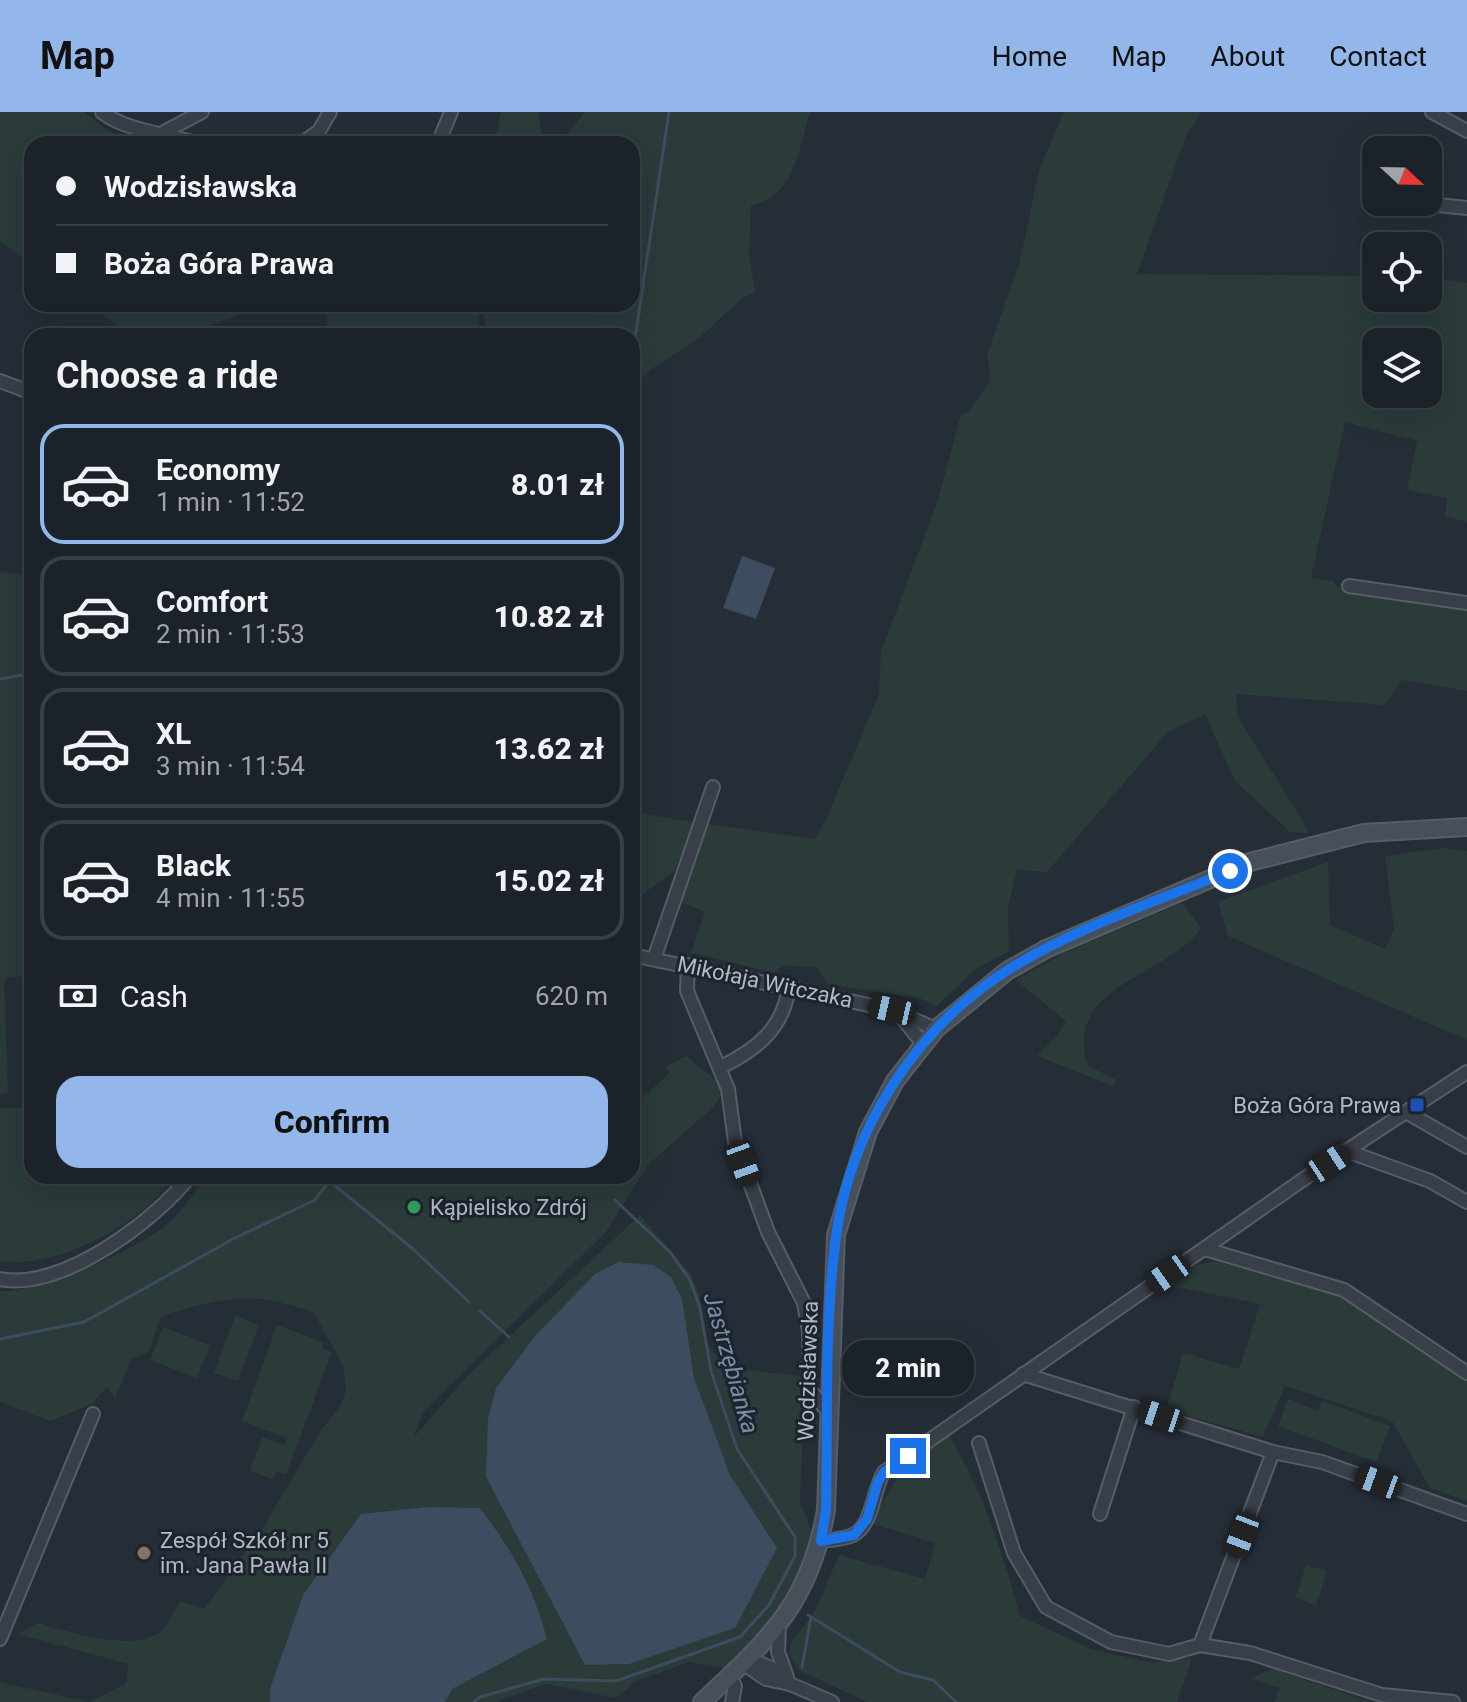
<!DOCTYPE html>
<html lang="en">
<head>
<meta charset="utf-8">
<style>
	:root { --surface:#1c2229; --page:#292f35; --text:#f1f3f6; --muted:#a0a4a8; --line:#3a3f46; --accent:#93b7ea }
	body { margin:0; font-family:Roboto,sans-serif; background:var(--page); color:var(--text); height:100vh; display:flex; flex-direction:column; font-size:30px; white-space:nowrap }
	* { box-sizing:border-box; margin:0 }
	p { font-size:26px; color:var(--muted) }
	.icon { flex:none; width:44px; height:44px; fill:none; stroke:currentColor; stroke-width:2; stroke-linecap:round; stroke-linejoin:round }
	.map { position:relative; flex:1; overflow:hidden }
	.side { position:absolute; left:24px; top:216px; width:616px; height:856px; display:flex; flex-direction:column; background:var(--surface); border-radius:24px; box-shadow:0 8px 32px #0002,0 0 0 2px var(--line) }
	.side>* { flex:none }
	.hud { position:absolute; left:24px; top:24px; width:616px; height:176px; border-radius:24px; box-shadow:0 8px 32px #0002,0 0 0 2px var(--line); display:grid; align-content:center; height:176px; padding:0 32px; background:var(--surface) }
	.needle { width:52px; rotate:112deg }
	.tools { position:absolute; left:1362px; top:24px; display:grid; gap:16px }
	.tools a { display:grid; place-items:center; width:80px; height:80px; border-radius:16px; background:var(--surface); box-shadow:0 8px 32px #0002,0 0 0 2px var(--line); font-size:40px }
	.end { position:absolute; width:36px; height:36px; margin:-18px; border:10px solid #1a73e8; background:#fff; box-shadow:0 0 0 4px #fff }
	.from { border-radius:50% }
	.bubble { position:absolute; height:56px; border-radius:24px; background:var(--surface); box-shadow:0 8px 32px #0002,0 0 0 2px var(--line); font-size:26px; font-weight:800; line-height:56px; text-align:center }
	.car { position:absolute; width:24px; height:48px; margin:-24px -12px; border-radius:10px; box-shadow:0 0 6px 2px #0007; background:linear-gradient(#222 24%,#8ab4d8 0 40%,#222 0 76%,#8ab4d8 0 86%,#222 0) }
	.hud b { display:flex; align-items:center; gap:28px; height:76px; font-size:30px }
	.hud b+b { border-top:2px solid var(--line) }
	.hud i { width:20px; height:20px; background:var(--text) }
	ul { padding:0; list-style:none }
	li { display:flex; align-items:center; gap:24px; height:120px; margin:0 16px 12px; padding:0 16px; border:4px solid var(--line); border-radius:24px }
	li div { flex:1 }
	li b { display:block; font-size:30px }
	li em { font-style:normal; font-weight:800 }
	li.selected { border-color:var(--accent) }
	li>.icon { width:72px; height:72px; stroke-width:1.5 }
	h2 { padding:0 32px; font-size:36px; line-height:96px }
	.pay { display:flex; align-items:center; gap:20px; height:88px; padding:0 32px; font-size:30px }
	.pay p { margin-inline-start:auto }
	.action { display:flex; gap:16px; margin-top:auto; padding:16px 32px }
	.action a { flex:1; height:92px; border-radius:24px; background:var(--accent); color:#111; font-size:32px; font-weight:800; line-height:92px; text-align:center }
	header { display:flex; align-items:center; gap:48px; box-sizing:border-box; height:112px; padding:0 40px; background:var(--accent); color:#111 }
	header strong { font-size:38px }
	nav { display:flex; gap:44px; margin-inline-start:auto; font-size:28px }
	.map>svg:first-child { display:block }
	.green { fill:#2a3b3a; fill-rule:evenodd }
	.water { fill:#3d4c5e }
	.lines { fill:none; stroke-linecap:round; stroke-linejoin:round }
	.stream { stroke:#3d4c5e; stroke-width:3 }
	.minor-casing { stroke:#565d66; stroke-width:16 }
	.secondary-casing { stroke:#565d66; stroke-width:20 }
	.minor { stroke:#383f48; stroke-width:12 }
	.secondary { stroke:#474f5a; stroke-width:16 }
	.route { stroke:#1a73e8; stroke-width:10 }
	.transit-dot { fill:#1a4fb4; stroke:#1d242d; stroke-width:3 }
	.leisure-dot { fill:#2e9e5b; stroke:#1d242d; stroke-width:3 }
	.education-dot { fill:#8d6e63; stroke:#1d242d; stroke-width:3 }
	.labels { text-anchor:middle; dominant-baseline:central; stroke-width:6; stroke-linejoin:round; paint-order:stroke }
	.street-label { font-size:22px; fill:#b3bac4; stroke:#1d242d }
	.poi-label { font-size:22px; fill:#b3bac4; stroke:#1d242d; text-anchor:start }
	.water-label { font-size:24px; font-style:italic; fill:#788ca3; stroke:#1d242d }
</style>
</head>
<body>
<header>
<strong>Map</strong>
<nav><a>Home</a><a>Map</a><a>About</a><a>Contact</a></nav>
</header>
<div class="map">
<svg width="1467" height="1590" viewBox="0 0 1467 1590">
	<rect width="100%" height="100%" fill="#252d37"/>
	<!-- green -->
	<g class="green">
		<path d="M0,0H84L107,18L123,25L174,32H32V152L0,129Z"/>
		<path d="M501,0H538L544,32H494Z"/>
		<path d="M585,0H810C799,36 794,87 751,93L749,142L755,180L743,186L699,226L650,258L634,276L632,291V224H485L484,192H632V32H559Z"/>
		<path d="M1064,0H1202L1187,21L1137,162L1376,164V186H1428V165L1467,171V410L1445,404L1447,386L1407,378L1417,329L1345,310L1311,466L1333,469L1337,475L1467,496V579L1402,568L1384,593L1236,582L1238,605L1310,721L1290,720L1235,669L1205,602L1168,620L1047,760L1017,758L1008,795L1009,839L976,857L937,894L919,886L827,872L817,855L782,854L776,861L691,841L705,800L681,790L709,712L814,727L825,709L879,582L881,540L938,388L961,302L969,299L991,268L987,243L1020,149L1039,58ZM1376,230H1428V282H1376Z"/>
		<path d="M87,192H268L182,224H132Z"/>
		<path d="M327,192H478L479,224H326Z"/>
		<path d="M0,460L32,463V864L7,865L4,870L8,981L0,982Z"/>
		<path d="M632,659L640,701L693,710L675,759L632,790Z"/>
		<path d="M1443,736L1467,739V928L1228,824L1218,790L1328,750L1330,813L1385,837L1394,816L1385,744Z"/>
		<path d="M1182,791L1201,816C1170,864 1061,873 1088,954L1116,968L1113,974L1037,944L1057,924L1066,909L1016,868L1062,842Z"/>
		<path d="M686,944L726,976L713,995L648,1053L606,1120L424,1299L413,1326L469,1262L640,1103L690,1161L699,1181L708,1234L726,1256L805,1264L800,1389L814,1426L799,1468L763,1519L724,1556L690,1550L636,1569L616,1586L545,1572L496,1590H0V1570L89,1590L126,1572L128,1552L18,1522L38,1511C67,1519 134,1541 160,1520C169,1512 174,1499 180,1489L204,1497L264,1414L321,1318L341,1293L346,1279L343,1254L314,1201C257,1178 217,1185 161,1205L148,1241L132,1246L115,1287L107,1275L92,1292L50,1309L0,1290V1179C40,1182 141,1136 171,1109C184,1096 195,1078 206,1064H632V996L670,960L665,955Z"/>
		<path d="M0,996H32V1064H173C165,1074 158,1085 149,1093C115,1124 46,1157 0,1149Z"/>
		<path d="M1216,1149L1336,1182L1467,1253V1389L1430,1376L1392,1309L1285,1274L1263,1325L1166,1298L1183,1241L1239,1257L1260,1192L1161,1172L1197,1153Z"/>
		<path d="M235,1204L259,1213L238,1269L214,1261Z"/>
		<path d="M277,1213L323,1230L322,1236L332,1240L286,1363L276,1359L272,1367L250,1359L262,1325L284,1333L287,1326L242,1309Z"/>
		<path d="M163,1215L210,1233L197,1266L150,1248Z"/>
		<path d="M1288,1287L1318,1299L1322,1289L1390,1314L1376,1350L1278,1314Z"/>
		<path d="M948,1322C981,1372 1004,1446 1020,1504L1091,1537L1151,1551L1192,1546L1177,1590H867L797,1557L789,1541L791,1530L815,1499L839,1443L925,1467L935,1431L870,1411L903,1357Z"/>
		<path d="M1306,1453L1327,1459L1316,1494L1296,1485Z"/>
		<path d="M1274,1557L1364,1588L1373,1590H1274L1280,1576L1250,1566Z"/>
	</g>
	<!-- water -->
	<g class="water">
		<path d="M742,444L775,456L756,507L723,496Z"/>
		<path d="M619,1150L653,1153L671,1165L682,1187L694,1266L730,1363L777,1436L735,1516L629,1552L585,1553L486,1365L488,1307L496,1276L535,1224L595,1162Z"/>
		<path d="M428,1395L480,1396C513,1440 533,1474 547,1527L452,1577L445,1590H270V1577L303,1483L361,1402Z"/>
	</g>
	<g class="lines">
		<!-- stream -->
		<g class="stream">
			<path d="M632,247L669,0"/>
			<path d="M0,567L32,561"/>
			<path d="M323,1064L413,1137L469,1190"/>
			<path d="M480,1199L509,1225"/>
			<path d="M0,1227L84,1210L233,1127L315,1088L329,1069"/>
			<path d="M808,1503L900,1560L933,1568L956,1590"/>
			<path d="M802,1555L811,1505"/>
			<path d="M474,1590L480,1585L544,1567L616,1569L740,1525L769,1493L795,1444V1425L737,1337L711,1259L700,1196L690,1168L670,1140L615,1088"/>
		</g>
		<defs>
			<g id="minor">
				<path d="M102,0C125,19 169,22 198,32"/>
				<path d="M1432,0L1467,19"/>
				<path d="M164,20L202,0"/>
				<path d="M301,32L319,19L330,0"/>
				<path d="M438,32L451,0"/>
				<path d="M1409,90L1467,96"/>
				<path d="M0,269L32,281"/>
				<path d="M1349,474L1467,491"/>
				<path d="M632,843L892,898L936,917"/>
				<path d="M654,847L713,675"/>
				<path d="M688,853L687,879L728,977L735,1030L768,1120L804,1191L809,1220L810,1278L829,1301"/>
				<path d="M898,901L923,932"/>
				<path d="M721,955C757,937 783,917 789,875"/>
				<path d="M1406,1000L1467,1035"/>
				<path d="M1347,1039L1430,1069L1467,1090"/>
				<path d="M1205,1137L1344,1178L1467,1261"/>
				<path d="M0,1167C60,1180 155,1109 190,1064"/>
				<path d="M1023,1262L1273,1340L1322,1350L1467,1402"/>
				<path d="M979,1331L1014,1441L1046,1495L1111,1530L1169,1542L1200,1533L1250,1541L1382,1583L1453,1590"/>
				<path d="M1100,1402L1134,1295"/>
				<path d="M821,1429C830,1428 844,1427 853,1423C873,1413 873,1377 884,1360L1311,1062L1467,960"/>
				<path d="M779,1513L778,1540L787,1565"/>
				<path d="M0,1527L93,1302"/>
				<path d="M1200,1533L1273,1340"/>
				<path d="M750,1547L778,1559L790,1572L832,1590"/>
				<path d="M744,1552L766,1567L790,1572"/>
				<path d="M730,1565L735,1574L732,1590"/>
			</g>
			<path id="secondary" d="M702,1590C768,1528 810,1492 826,1398L836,1123L868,1020L895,969L936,917L1007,859L1046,837L1250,750L1364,721L1467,715"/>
		</defs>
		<!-- minor casing -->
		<use href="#minor" class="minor-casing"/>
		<!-- secondary casing -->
		<use href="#secondary" class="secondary-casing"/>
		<!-- minor -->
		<use href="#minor" class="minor"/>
		<!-- secondary -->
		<use href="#secondary" class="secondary"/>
	</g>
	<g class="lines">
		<!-- route -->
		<path class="route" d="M908,1344L884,1360L878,1370L867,1407L854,1423L821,1429L826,1398C828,1308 824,1214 836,1125C850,1017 917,915 1008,858C1076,815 1156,790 1230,759"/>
	</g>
	<!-- markers -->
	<rect class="transit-dot" x="1409" y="985" width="16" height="16" rx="4"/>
	<circle class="leisure-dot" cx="414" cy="1095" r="8"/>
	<circle class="education-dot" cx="144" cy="1441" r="8"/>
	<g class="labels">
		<!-- street labels -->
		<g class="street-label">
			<text transform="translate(765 870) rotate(12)">Mikołaja Witczaka</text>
			<text transform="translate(808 1259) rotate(-88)">Wodzisławska</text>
		</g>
		<!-- poi labels -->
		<g class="poi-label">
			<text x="1401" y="993" text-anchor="end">Boża Góra Prawa</text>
			<text x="430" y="1095">Kąpielisko Zdrój</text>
			<text x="160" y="1428">Zespół Szkół nr 5<tspan x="160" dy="25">im. Jana Pawła II</tspan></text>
		</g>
		<!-- water labels -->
		<g class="water-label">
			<text transform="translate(731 1251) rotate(74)">Jastrzębianka</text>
		</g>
	</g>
</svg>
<div class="tools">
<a><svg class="needle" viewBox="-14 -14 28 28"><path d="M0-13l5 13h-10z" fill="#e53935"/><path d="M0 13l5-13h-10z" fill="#a0a4a8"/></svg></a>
<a><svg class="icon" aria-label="locate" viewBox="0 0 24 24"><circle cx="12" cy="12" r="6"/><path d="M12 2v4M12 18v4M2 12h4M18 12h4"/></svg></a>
<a><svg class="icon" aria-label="layers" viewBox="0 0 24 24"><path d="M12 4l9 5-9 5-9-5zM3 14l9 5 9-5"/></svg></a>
</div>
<i class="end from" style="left:1230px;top:759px"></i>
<i class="end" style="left:908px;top:1344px"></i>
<div class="bubble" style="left:842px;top:1228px;width:132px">2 min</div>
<i class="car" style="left:892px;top:898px;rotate:283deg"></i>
<i class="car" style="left:743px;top:1051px;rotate:160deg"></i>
<i class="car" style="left:1329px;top:1051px;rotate:57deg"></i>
<i class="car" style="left:1168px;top:1162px;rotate:235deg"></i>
<i class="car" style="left:1160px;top:1304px;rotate:288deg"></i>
<i class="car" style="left:1378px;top:1370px;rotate:290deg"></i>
<i class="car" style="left:1242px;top:1423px;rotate:201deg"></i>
<div class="hud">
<b><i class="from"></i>Wodzisławska</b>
<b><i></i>Boża Góra Prawa</b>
</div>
<section class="side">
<h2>Choose a ride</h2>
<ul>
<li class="selected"><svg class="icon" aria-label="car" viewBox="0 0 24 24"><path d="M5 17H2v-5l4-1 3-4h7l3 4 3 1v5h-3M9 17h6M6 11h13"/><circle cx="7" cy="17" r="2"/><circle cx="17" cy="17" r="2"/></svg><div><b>Economy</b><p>1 min · 11:52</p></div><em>8.01 zł</em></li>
<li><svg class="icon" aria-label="car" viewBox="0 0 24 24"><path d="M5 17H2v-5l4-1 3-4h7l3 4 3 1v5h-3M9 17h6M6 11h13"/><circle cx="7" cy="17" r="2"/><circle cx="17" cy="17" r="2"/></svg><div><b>Comfort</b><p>2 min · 11:53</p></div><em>10.82 zł</em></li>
<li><svg class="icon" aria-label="car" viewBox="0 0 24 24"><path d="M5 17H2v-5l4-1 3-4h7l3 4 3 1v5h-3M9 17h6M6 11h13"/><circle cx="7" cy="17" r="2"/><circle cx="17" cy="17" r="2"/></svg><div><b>XL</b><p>3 min · 11:54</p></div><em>13.62 zł</em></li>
<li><svg class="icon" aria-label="car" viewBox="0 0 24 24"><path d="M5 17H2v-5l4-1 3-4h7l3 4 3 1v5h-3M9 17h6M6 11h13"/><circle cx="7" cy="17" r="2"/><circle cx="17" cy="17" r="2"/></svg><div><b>Black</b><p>4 min · 11:55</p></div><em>15.02 zł</em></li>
</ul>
<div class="pay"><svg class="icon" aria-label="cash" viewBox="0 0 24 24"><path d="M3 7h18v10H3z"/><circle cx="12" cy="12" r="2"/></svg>Cash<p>620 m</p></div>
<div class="action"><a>Confirm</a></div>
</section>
</div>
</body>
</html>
